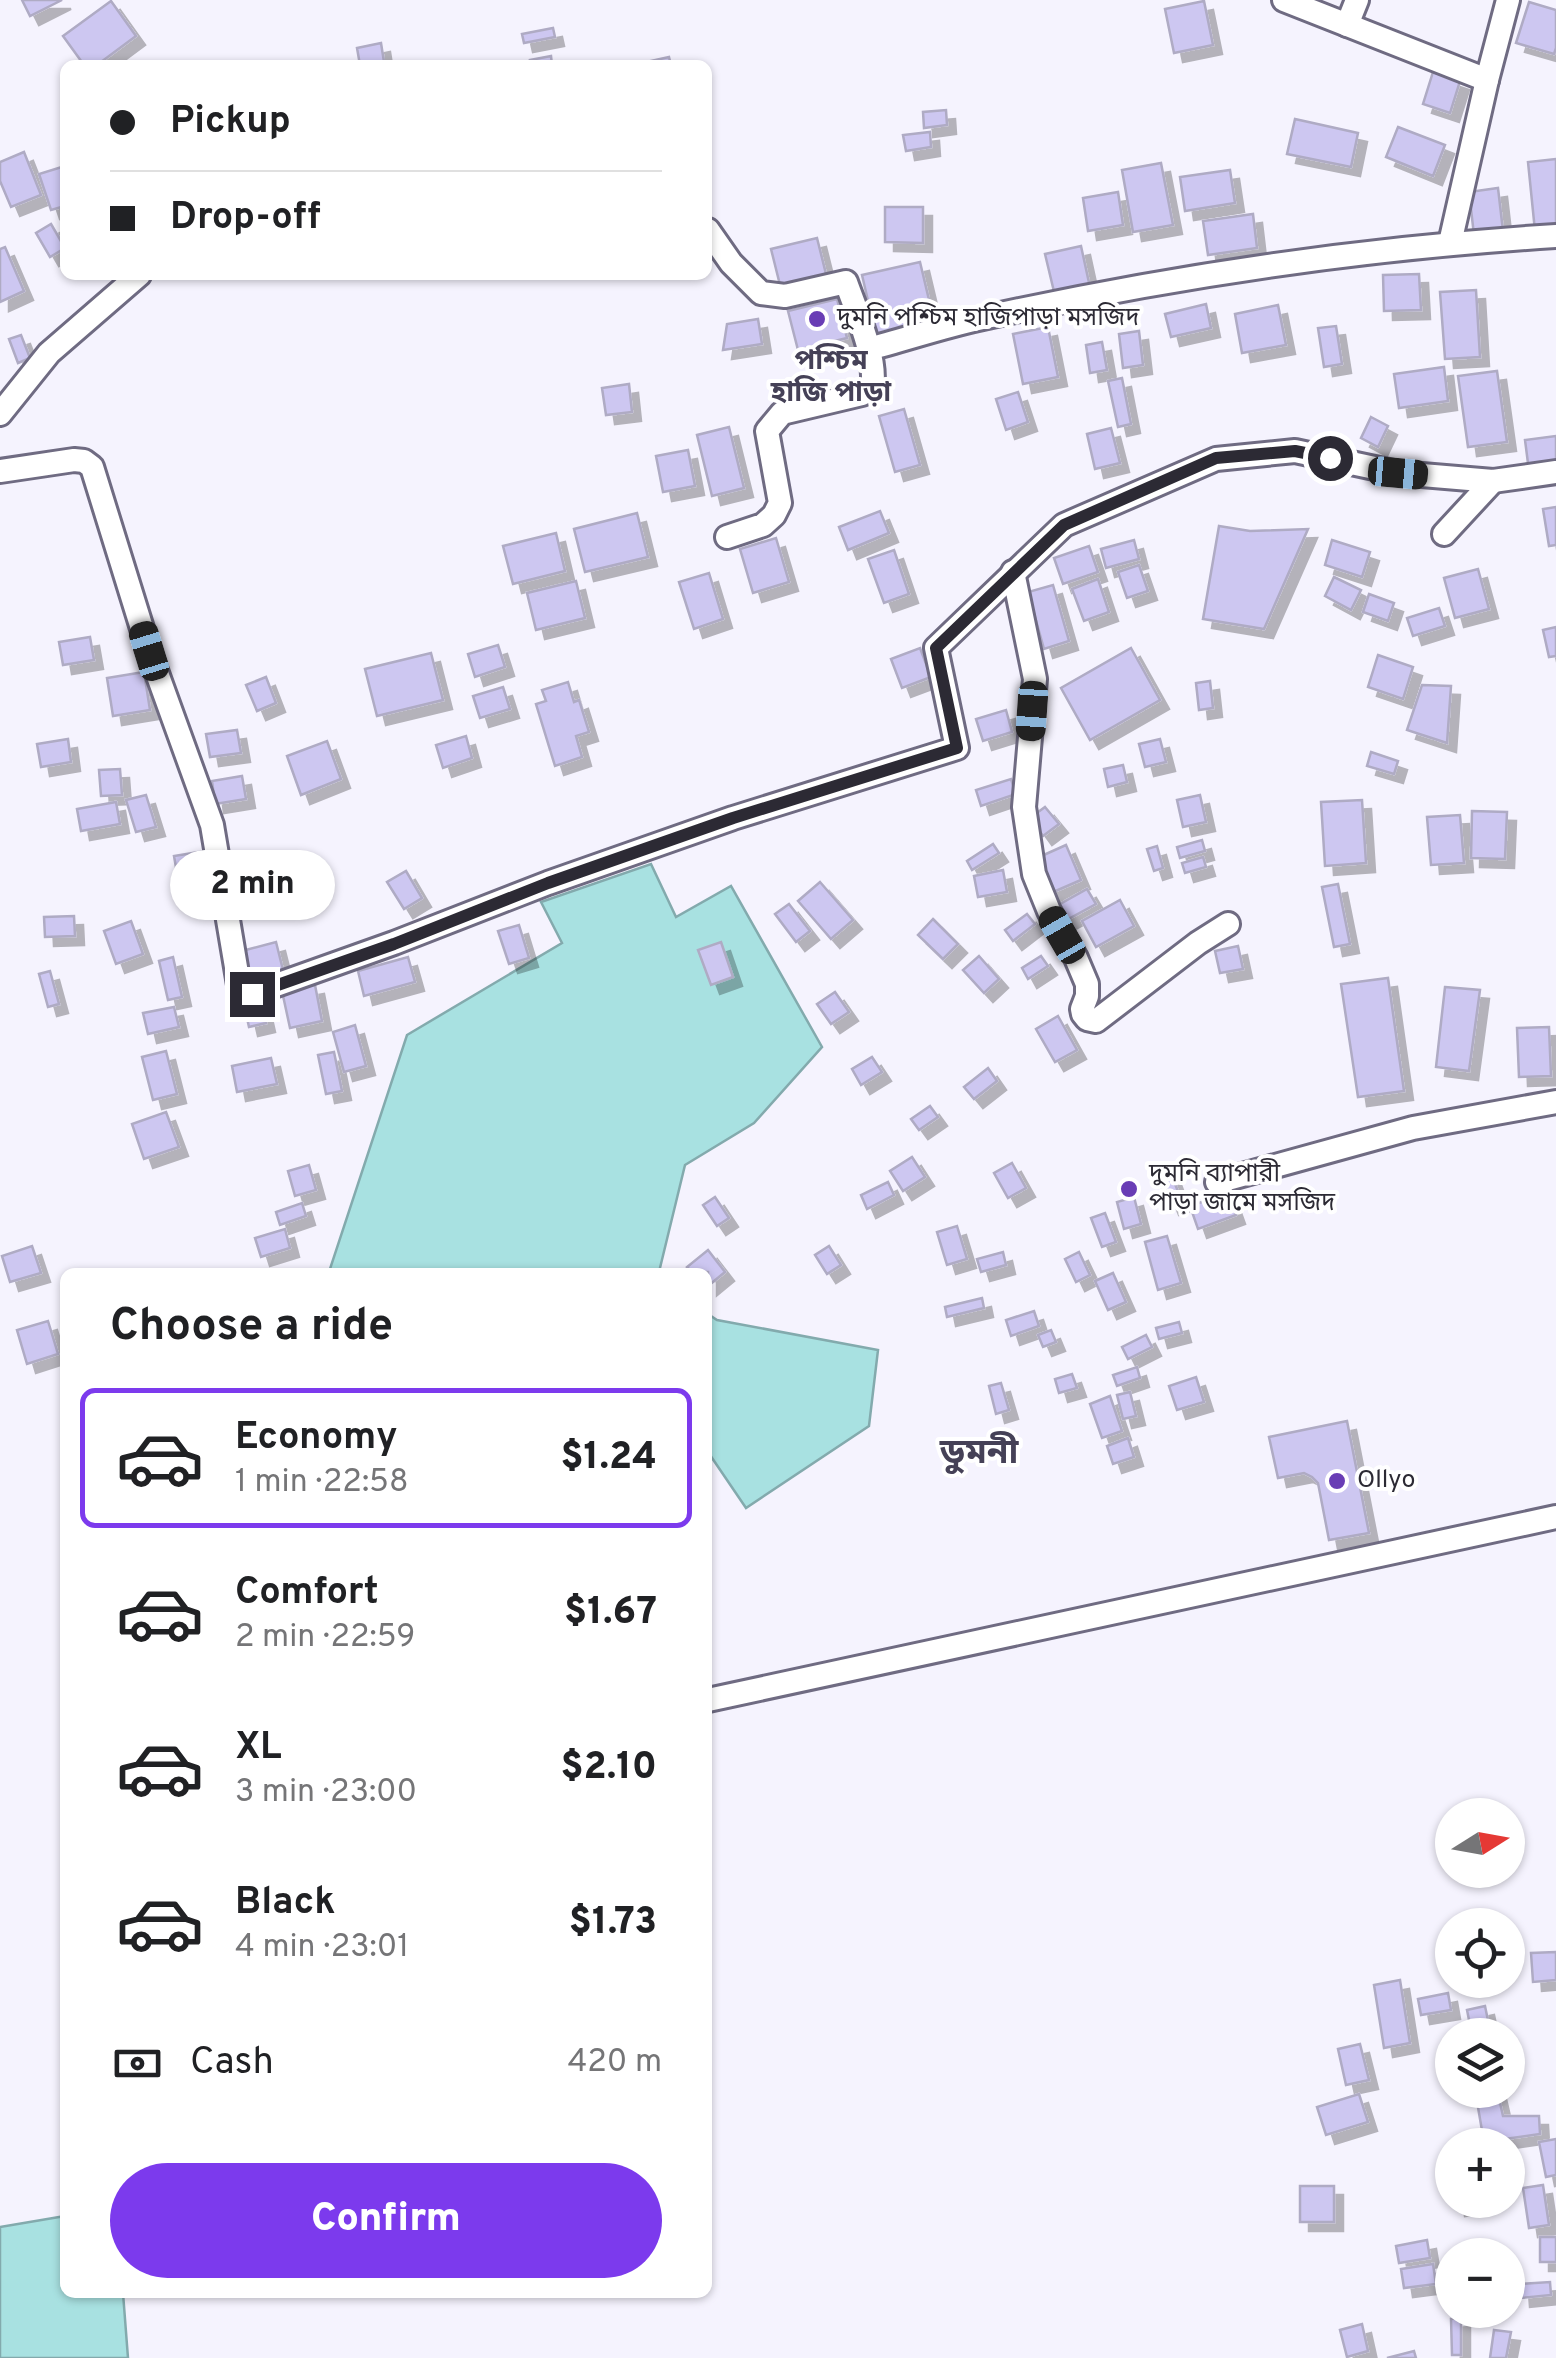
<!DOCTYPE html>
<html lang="en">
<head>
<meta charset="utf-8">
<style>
	:root { --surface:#fff; --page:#f2f2f2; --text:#202124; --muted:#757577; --line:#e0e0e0; --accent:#7c3aed }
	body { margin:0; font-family:Overpass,"Noto Sans Bengali",sans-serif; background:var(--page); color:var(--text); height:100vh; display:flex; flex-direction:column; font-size:38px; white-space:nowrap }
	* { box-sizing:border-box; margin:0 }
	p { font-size:32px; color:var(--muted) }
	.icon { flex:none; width:55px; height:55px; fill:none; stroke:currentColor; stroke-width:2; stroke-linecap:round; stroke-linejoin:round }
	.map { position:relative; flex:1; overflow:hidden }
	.drawer { position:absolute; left:60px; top:1268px; width:652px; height:1030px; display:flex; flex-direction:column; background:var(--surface); border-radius:15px; box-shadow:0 2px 8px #0004 }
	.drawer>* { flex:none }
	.banner { position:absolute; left:60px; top:60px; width:652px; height:220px; border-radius:15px; box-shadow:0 2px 8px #0004; display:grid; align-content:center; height:220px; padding:0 50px; background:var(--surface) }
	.needle { width:65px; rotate:79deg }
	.buttons { position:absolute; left:1435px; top:1798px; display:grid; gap:20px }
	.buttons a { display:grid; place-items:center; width:90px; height:90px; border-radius:50%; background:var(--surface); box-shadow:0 2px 8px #0004; font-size:50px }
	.end { position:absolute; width:45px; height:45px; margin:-22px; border:12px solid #2c2a34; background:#fff; box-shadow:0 0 0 5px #fff }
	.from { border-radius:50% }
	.bubble { position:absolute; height:70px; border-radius:35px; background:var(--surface); box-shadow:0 2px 8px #0004; font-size:32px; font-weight:800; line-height:70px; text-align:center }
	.car { position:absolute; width:30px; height:60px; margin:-30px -15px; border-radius:12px; box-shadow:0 0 8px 2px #0007; background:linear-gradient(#222 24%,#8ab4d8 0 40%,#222 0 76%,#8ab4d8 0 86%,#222 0) }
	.banner b { display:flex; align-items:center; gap:35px; height:95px; font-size:38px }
	.banner b+b { border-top:2px solid var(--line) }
	.banner i { width:25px; height:25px; background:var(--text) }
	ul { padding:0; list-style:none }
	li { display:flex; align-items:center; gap:30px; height:140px; margin:0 20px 15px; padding:0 30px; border:5px solid transparent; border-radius:15px }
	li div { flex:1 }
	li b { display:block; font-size:38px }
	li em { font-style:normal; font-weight:800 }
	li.on { border-color:var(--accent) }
	li>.icon { width:90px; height:90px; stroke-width:1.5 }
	h2 { padding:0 50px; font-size:45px; line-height:120px }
	.pay { display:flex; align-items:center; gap:25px; height:110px; padding:0 50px; font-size:38px }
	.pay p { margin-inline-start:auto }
	.primary-button { display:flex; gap:20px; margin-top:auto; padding:20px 50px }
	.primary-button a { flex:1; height:115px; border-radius:60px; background:var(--accent); color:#fff; font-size:40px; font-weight:800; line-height:115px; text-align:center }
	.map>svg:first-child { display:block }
	.water { fill:#a8e1e1; stroke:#83aaad; stroke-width:2.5 }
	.building { fill:#cdc7f1; stroke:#afabc4; stroke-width:2.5; filter:url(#shadow) }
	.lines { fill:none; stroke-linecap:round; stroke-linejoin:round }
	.street-casing { stroke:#6f6b82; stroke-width:28 }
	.street { stroke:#fff; stroke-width:22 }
	.route { stroke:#2c2a34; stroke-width:12 }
	.poi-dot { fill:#693db5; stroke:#fff; stroke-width:4 }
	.labels { text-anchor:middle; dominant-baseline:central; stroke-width:8; stroke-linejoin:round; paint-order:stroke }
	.poi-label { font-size:25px; fill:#2c2a34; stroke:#fff; text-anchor:start }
	.neighbourhood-label { font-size:28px; font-weight:bold; fill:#454157; stroke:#fff }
	.district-label { font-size:35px; font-weight:bold; fill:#454157; stroke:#fff }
</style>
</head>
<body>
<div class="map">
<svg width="1556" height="2358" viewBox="0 0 1556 2358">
	<defs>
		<filter id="shadow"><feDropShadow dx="9" dy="9" stdDeviation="0" flood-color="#0004"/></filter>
	</defs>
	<rect width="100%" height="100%" fill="#f5f3fe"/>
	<!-- water -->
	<g class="water">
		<path d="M651,864L676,917L731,886L822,1047L754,1123L685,1165L659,1272H329L407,1035L562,943L541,902Z"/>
		<path d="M708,1314L717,1320L878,1350L869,1426L746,1508L708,1452Z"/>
		<path d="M65,2216V2292L123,2293L128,2358H0V2227Z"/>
	</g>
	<!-- building -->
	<g class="building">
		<path d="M22,0H62L30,16Z"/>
		<path d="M111,1L136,36L97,65H84L63,36Z"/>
		<path d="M1204,1L1213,45L1174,53L1165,9Z"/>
		<path d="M1529,2L1556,10V48L1554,54L1516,43Z"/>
		<path d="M553,28L555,37L524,43L522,34Z"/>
		<path d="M381,43L384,62L360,65L357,48Z"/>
		<path d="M551,56L552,65H531L530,60Z"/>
		<path d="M669,57L671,65H652L651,61Z"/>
		<path d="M1433,72L1460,81L1450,113L1423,104Z"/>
		<path d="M946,110L947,125L924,128L923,112Z"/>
		<path d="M1295,119L1358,133L1351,167L1287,154Z"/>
		<path d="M1398,127L1445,145L1433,176L1386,157Z"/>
		<path d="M930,132L931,147L906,151L903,135Z"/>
		<path d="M24,152L41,195L11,207L0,181V162Z"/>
		<path d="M1556,159V228L1535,231L1528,162Z"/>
		<path d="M1161,163L1173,225L1133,232L1122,170Z"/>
		<path d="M65,166V206L51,210L39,174Z"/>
		<path d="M1230,170L1235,203L1185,211L1180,177Z"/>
		<path d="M1498,188L1503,231L1474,235L1469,192Z"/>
		<path d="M1118,192L1123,225L1088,231L1083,198Z"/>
		<path d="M885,207H923V243L885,242Z"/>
		<path d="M1253,214L1257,248L1208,255L1203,221Z"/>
		<path d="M51,224L65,248L50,257L36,233Z"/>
		<path d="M817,238L827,278L781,289L771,249Z"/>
		<path d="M1081,246L1091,292L1056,300L1045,254Z"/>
		<path d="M5,247L24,291L0,302V249Z"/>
		<path d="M920,262L934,321L876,335L862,275Z"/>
		<path d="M1419,274L1421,310L1384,311L1383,275Z"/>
		<path d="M1476,290L1480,357L1445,359L1440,292Z"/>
		<path d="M837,299L847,338L798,350L788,311Z"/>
		<path d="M1206,304L1211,328L1171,337L1165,314Z"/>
		<path d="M1278,305L1286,345L1242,353L1235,314Z"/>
		<path d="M758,319L762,344L723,350L727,324Z"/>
		<path d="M1336,326L1342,364L1324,367L1318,328Z"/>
		<path d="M1048,327L1058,377L1023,384L1013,334Z"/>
		<path d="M1139,331L1143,365L1123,368L1119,334Z"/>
		<path d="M21,335L30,358L18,363L9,339Z"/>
		<path d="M1102,342L1107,370L1090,373L1086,345Z"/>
		<path d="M1444,367L1448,401L1399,408L1394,374Z"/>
		<path d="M1497,371L1507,442L1468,447L1458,376Z"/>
		<path d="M1122,378L1131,424L1118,427L1108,381Z"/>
		<path d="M629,384L632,412L606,415L602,388Z"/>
		<path d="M1018,392L1028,422L1006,430L996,399Z"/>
		<path d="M904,409L920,465L895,472L879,416Z"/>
		<path d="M1371,417L1388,426L1378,447L1361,438Z"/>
		<path d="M729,427L744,488L712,496L697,435Z"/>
		<path d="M1111,428L1120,463L1095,469L1087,434Z"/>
		<path d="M1556,436V468L1529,471L1525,440Z"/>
		<path d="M688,450L695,486L663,492L656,456Z"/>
		<path d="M1556,507V545L1549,546L1543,509Z"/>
		<path d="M880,511L889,533L848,550L839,527Z"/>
		<path d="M637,513L648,557L585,572L574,529Z"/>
		<path d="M1219,526L1250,531L1308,529L1264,629L1203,619Z"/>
		<path d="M556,533L565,571L513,584L503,546Z"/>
		<path d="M776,538L789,582L753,593L740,549Z"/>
		<path d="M1134,540L1139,559L1106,568L1101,549Z"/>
		<path d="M1332,540L1370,552L1362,577L1325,565Z"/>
		<path d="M1089,546L1098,572L1063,584L1054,558Z"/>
		<path d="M894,550L909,594L884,603L868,559Z"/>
		<path d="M1139,565L1148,591L1127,598L1118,572Z"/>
		<path d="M1478,569L1489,609L1455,618L1444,578Z"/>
		<path d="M709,573L723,619L694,629L679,582Z"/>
		<path d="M1334,577L1361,590L1351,610L1325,596Z"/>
		<path d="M1098,579L1109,612L1084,621L1072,589Z"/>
		<path d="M576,581L585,618L536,630L527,593Z"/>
		<path d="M1053,585L1069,641L1044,649L1028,592Z"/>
		<path d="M1369,594L1394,603L1388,621L1363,612Z"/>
		<path d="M1439,608L1445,626L1413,636L1407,618Z"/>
		<path d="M1556,627V656L1549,657L1543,630Z"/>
		<path d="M90,637L94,660L63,665L59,642Z"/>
		<path d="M498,645L505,667L475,677L468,654Z"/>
		<path d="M920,648L931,677L902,688L891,659Z"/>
		<path d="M1131,648L1160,700L1090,740L1061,688Z"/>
		<path d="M431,653L443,700L377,716L365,669Z"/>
		<path d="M1378,655L1413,667L1403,699L1368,687Z"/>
		<path d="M144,672L150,710L113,716L107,678Z"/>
		<path d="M266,677L276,703L257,711L246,685Z"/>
		<path d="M1210,681L1213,708L1199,710L1196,683Z"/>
		<path d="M568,682L574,702L579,700L589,732L576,736L582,757L555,766L536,704L546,701L542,690Z"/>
		<path d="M1422,685L1451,686L1447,743L1407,730Z"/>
		<path d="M503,687L510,709L480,718L473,696Z"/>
		<path d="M1006,710L1012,732L983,741L976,719Z"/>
		<path d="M237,730L241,753L210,757L206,734Z"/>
		<path d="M466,736L472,758L443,768L436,745Z"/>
		<path d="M68,739L71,762L41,767L37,744Z"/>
		<path d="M1160,739L1166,762L1145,767L1139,744Z"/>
		<path d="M327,741L341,779L301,795L287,756Z"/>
		<path d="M1371,752L1398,761L1394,774L1367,766Z"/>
		<path d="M1123,765L1127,782L1108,787L1104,769Z"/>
		<path d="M120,769L122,795L101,796L99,770Z"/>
		<path d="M242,776L246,799L215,804L212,781Z"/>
		<path d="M1011,779L1016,794L981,806L976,790Z"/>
		<path d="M146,795L156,827L136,832L126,800Z"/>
		<path d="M1200,795L1206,822L1183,827L1177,800Z"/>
		<path d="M1362,800L1366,863L1325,866L1321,802Z"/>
		<path d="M116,802L120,824L81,831L77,809Z"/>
		<path d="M1045,807L1059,824L1043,836L1030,818Z"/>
		<path d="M1472,811L1507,812L1505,859L1471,858Z"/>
		<path d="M1460,815L1464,863L1431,865L1427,817Z"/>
		<path d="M1202,840L1205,851L1180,858L1177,847Z"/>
		<path d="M993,844L999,853L972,870L967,861Z"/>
		<path d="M1066,845L1081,880L1051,893L1037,858Z"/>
		<path d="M1157,846L1163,868L1154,871L1147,849Z"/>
		<path d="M205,851L208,874L178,879L174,856Z"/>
		<path d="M1203,857L1206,867L1185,873L1182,863Z"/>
		<path d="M1003,870L1007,892L978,897L974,876Z"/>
		<path d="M406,871L422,898L404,909L387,882Z"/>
		<path d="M820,882L853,920L831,939L798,901Z"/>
		<path d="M1338,884L1350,944L1334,947L1322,887Z"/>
		<path d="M1087,889L1096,904L1061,923L1053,908Z"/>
		<path d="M1120,900L1134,926L1096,947L1082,921Z"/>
		<path d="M789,904L810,931L796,942L775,914Z"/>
		<path d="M1027,914L1035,924L1013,941L1005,930Z"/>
		<path d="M74,916L75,936L45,937L44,917Z"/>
		<path d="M933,919L958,944L943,959L918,935Z"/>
		<path d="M131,921L143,954L116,964L104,931Z"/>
		<path d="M519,925L529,958L509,964L498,931Z"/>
		<path d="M276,942L283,970L249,979L242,951Z"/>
		<path d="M721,942L733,977L711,985L698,950Z"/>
		<path d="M1238,946L1243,969L1220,973L1215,951Z"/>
		<path d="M979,956L999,979L984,993L963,970Z"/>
		<path d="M1041,956L1048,966L1028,979L1022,968Z"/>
		<path d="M173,957L182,997L168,1000L159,961Z"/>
		<path d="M408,957L415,982L364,996L358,971Z"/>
		<path d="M50,971L59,1004L48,1007L39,974Z"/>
		<path d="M1388,978L1404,1091L1358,1097L1341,984Z"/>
		<path d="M315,985L322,1021L290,1028L282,991Z"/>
		<path d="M1445,987L1480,990L1469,1071L1436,1067Z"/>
		<path d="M835,992L849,1012L831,1024L817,1004Z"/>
		<path d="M261,1001L266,1023L249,1027L244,1005Z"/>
		<path d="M174,1007L179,1027L148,1034L143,1013Z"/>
		<path d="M1058,1016L1077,1050L1055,1062L1036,1029Z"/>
		<path d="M355,1025L366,1066L344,1072L333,1032Z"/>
		<path d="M1549,1027L1551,1076L1519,1077L1517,1028Z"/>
		<path d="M166,1051L177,1094L153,1100L142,1057Z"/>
		<path d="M334,1052L342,1091L326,1094L318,1055Z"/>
		<path d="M872,1057L882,1072L861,1085L852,1069Z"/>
		<path d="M271,1058L277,1084L237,1092L232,1066Z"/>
		<path d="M988,1068L997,1081L974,1099L964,1087Z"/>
		<path d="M930,1106L938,1117L919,1130L911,1119Z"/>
		<path d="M166,1112L179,1147L144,1159L132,1124Z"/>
		<path d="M912,1157L925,1177L903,1191L890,1171Z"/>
		<path d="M1012,1163L1026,1188L1008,1198L994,1173Z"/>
		<path d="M1167,1163L1182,1202L1170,1206L1155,1167Z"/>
		<path d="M309,1165L316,1190L295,1196L288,1171Z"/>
		<path d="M888,1182L894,1195L867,1209L861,1195Z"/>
		<path d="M1228,1193L1236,1215L1198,1229L1190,1206Z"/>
		<path d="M715,1197L729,1218L717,1226L703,1205Z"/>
		<path d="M1134,1197L1141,1224L1124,1229L1117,1202Z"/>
		<path d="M302,1203L306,1216L280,1225L276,1212Z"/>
		<path d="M1105,1213L1116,1242L1102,1247L1091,1218Z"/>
		<path d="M957,1226L967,1259L947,1265L937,1232Z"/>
		<path d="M285,1229L290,1248L261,1257L255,1238Z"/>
		<path d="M1167,1236L1181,1283L1158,1290L1145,1242Z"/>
		<path d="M32,1246L41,1273L10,1282L2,1256Z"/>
		<path d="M829,1246L841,1265L827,1274L815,1255Z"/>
		<path d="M708,1250L725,1272L708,1286V1272H692L687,1267Z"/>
		<path d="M1003,1252L1006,1265L981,1272L977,1259Z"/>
		<path d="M1079,1252L1090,1275L1076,1282L1065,1259Z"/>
		<path d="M1113,1273L1126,1302L1108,1310L1095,1281Z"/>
		<path d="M982,1298L984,1308L947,1317L945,1307Z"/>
		<path d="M1034,1311L1039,1326L1011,1336L1006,1320Z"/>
		<path d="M48,1321L58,1354L27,1364L17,1330Z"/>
		<path d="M1179,1322L1182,1333L1159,1339L1156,1328Z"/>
		<path d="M1051,1330L1056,1342L1043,1347L1038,1335Z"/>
		<path d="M1146,1335L1152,1347L1128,1359L1122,1347Z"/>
		<path d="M1137,1367L1140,1378L1117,1386L1113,1375Z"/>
		<path d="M1072,1374L1077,1388L1059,1393L1055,1379Z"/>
		<path d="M1196,1377L1204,1402L1177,1410L1169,1386Z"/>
		<path d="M1001,1383L1009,1410L996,1414L989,1386Z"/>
		<path d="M1130,1392L1136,1416L1123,1419L1117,1395Z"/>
		<path d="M1110,1396L1122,1431L1102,1438L1090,1404Z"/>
		<path d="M1347,1421L1369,1533L1329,1540L1318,1483L1312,1477L1304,1473L1278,1478L1269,1437Z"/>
		<path d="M1128,1438L1134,1457L1113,1464L1107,1446Z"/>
		<path d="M1556,1952V1980L1533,1982L1531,1953Z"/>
		<path d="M1400,1980L1410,2043L1384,2048L1374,1985Z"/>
		<path d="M1448,1993L1451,2010L1421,2015L1418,1999Z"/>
		<path d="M1485,2006L1491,2035H1472L1467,2010Z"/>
		<path d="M1360,2044L1369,2080L1346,2085L1338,2049Z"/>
		<path d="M1452,2046V2086L1448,2087L1440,2049Z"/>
		<path d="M1475,2090H1497L1503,2116H1539L1540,2134L1484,2142Z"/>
		<path d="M1359,2094L1368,2122L1326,2135L1317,2107Z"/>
		<path d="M1556,2139V2175L1546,2177L1539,2142Z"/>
		<path d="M1543,2185L1549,2225L1529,2228L1523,2188Z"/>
		<rect x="1300" y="2186" width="34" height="36"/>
		<path d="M1455,2200H1471V2205L1456,2207Z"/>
		<rect x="1540" y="2237" width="16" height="25"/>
		<path d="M1427,2240L1430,2258L1399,2263L1396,2246Z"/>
		<path d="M1433,2264L1436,2284L1404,2288L1401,2269Z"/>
		<path d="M1550,2282L1551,2295L1521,2298L1520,2284Z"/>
		<path d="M1461,2318V2355H1452L1451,2319Z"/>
		<path d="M1362,2324L1368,2351L1347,2357L1340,2330Z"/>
		<path d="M1494,2330L1511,2332L1506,2358H1490Z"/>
		<path d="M1414,2351L1416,2358H1387Z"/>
	</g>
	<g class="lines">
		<defs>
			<g id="street">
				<path d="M1284,0L1487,80"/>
				<path d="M1347,25L1357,0"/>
				<path d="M708,230L731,263L761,293L785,296L846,282C855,308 880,365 871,389L862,394L782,413L767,431L780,503L774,515L763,525L727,537"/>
				<path d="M1450,243L1487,80L1508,0"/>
				<path d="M868,349C904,340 941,327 978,319C1168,277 1362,248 1556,236"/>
				<path d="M0,414L49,353L139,275"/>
				<path d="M0,471L74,460L84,461L92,467L149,651L212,825L239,985L243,992L251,994L394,943L548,883L733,818L957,748L936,648L1064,525L1216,459L1295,451L1398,473L1493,481L1556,472"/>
				<path d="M1444,534L1493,481"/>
				<path d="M1013,572L1035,679L1024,807L1034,874L1049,911L1076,958L1087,984V996L1082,1009L1083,1014L1087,1019L1096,1021L1198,943L1228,924"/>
				<path d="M1217,1182L1413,1128L1556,1102"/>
				<path d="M708,1700L1556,1517"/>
			</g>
		</defs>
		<!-- street casing -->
		<use href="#street" class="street-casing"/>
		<!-- street -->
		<use href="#street" class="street"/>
	</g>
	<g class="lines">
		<!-- route -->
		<path class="route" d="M252,994L394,944L548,883L733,818L957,748L936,648L1064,525L1216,458L1295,451L1330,458"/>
	</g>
	<!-- markers -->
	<g class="poi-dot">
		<circle cx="817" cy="319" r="10"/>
		<circle cx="1129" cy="1189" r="10"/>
		<circle cx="1337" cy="1481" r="10"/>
	</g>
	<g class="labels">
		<!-- poi labels -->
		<g class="poi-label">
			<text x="837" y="319">দুমনি পশ্চিম হাজিপাড়া মসজিদ</text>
			<text x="1149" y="1175">দুমনি ব্যাপারী<tspan x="1149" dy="29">পাড়া জামে মসজিদ</tspan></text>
			<text x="1357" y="1481">Ollyo</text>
		</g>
		<!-- neighbourhood labels -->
		<g class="neighbourhood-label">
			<text x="831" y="362">পশ্চিম<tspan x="831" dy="32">হাজি পাড়া</tspan></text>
		</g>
		<!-- district labels -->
		<g class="district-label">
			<text x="979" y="1454">ডুমনী</text>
		</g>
	</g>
</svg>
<div class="buttons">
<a><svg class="needle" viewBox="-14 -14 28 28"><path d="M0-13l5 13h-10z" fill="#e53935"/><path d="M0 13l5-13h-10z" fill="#757577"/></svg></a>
<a><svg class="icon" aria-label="locate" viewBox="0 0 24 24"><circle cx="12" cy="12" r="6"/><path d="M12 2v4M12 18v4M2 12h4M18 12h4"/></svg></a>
<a><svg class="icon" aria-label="layers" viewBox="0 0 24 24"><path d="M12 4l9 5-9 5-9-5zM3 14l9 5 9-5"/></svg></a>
<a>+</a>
<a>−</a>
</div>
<i class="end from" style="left:1330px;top:458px"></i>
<i class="end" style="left:252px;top:994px"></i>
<div class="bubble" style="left:170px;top:850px;width:165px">2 min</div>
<i class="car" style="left:1398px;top:473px;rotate:95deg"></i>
<i class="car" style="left:149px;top:651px;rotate:343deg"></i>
<i class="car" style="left:1032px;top:711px;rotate:184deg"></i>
<i class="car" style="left:1062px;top:935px;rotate:330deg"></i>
<div class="banner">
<b><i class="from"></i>Pickup</b>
<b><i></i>Drop-off</b>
</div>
<section class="drawer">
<h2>Choose a ride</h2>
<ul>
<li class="on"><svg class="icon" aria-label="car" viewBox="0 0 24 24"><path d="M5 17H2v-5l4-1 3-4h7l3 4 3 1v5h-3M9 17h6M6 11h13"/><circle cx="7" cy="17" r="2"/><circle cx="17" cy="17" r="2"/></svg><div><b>Economy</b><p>1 min · 22:58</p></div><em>$1.24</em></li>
<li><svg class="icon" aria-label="car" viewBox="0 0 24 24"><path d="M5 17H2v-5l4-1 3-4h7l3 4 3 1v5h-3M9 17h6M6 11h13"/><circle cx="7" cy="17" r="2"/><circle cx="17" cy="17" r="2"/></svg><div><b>Comfort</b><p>2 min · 22:59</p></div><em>$1.67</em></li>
<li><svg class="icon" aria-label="car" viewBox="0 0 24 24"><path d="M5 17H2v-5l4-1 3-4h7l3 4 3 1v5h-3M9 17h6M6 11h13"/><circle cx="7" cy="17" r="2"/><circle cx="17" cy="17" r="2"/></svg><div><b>XL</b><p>3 min · 23:00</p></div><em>$2.10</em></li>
<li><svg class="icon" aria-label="car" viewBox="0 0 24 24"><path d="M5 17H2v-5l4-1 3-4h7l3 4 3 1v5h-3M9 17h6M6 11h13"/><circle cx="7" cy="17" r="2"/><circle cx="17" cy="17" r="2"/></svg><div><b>Black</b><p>4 min · 23:01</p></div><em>$1.73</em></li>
</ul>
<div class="pay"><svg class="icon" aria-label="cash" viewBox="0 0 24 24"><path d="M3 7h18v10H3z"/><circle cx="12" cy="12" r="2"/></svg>Cash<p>420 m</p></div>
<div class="primary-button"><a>Confirm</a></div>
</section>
</div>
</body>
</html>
